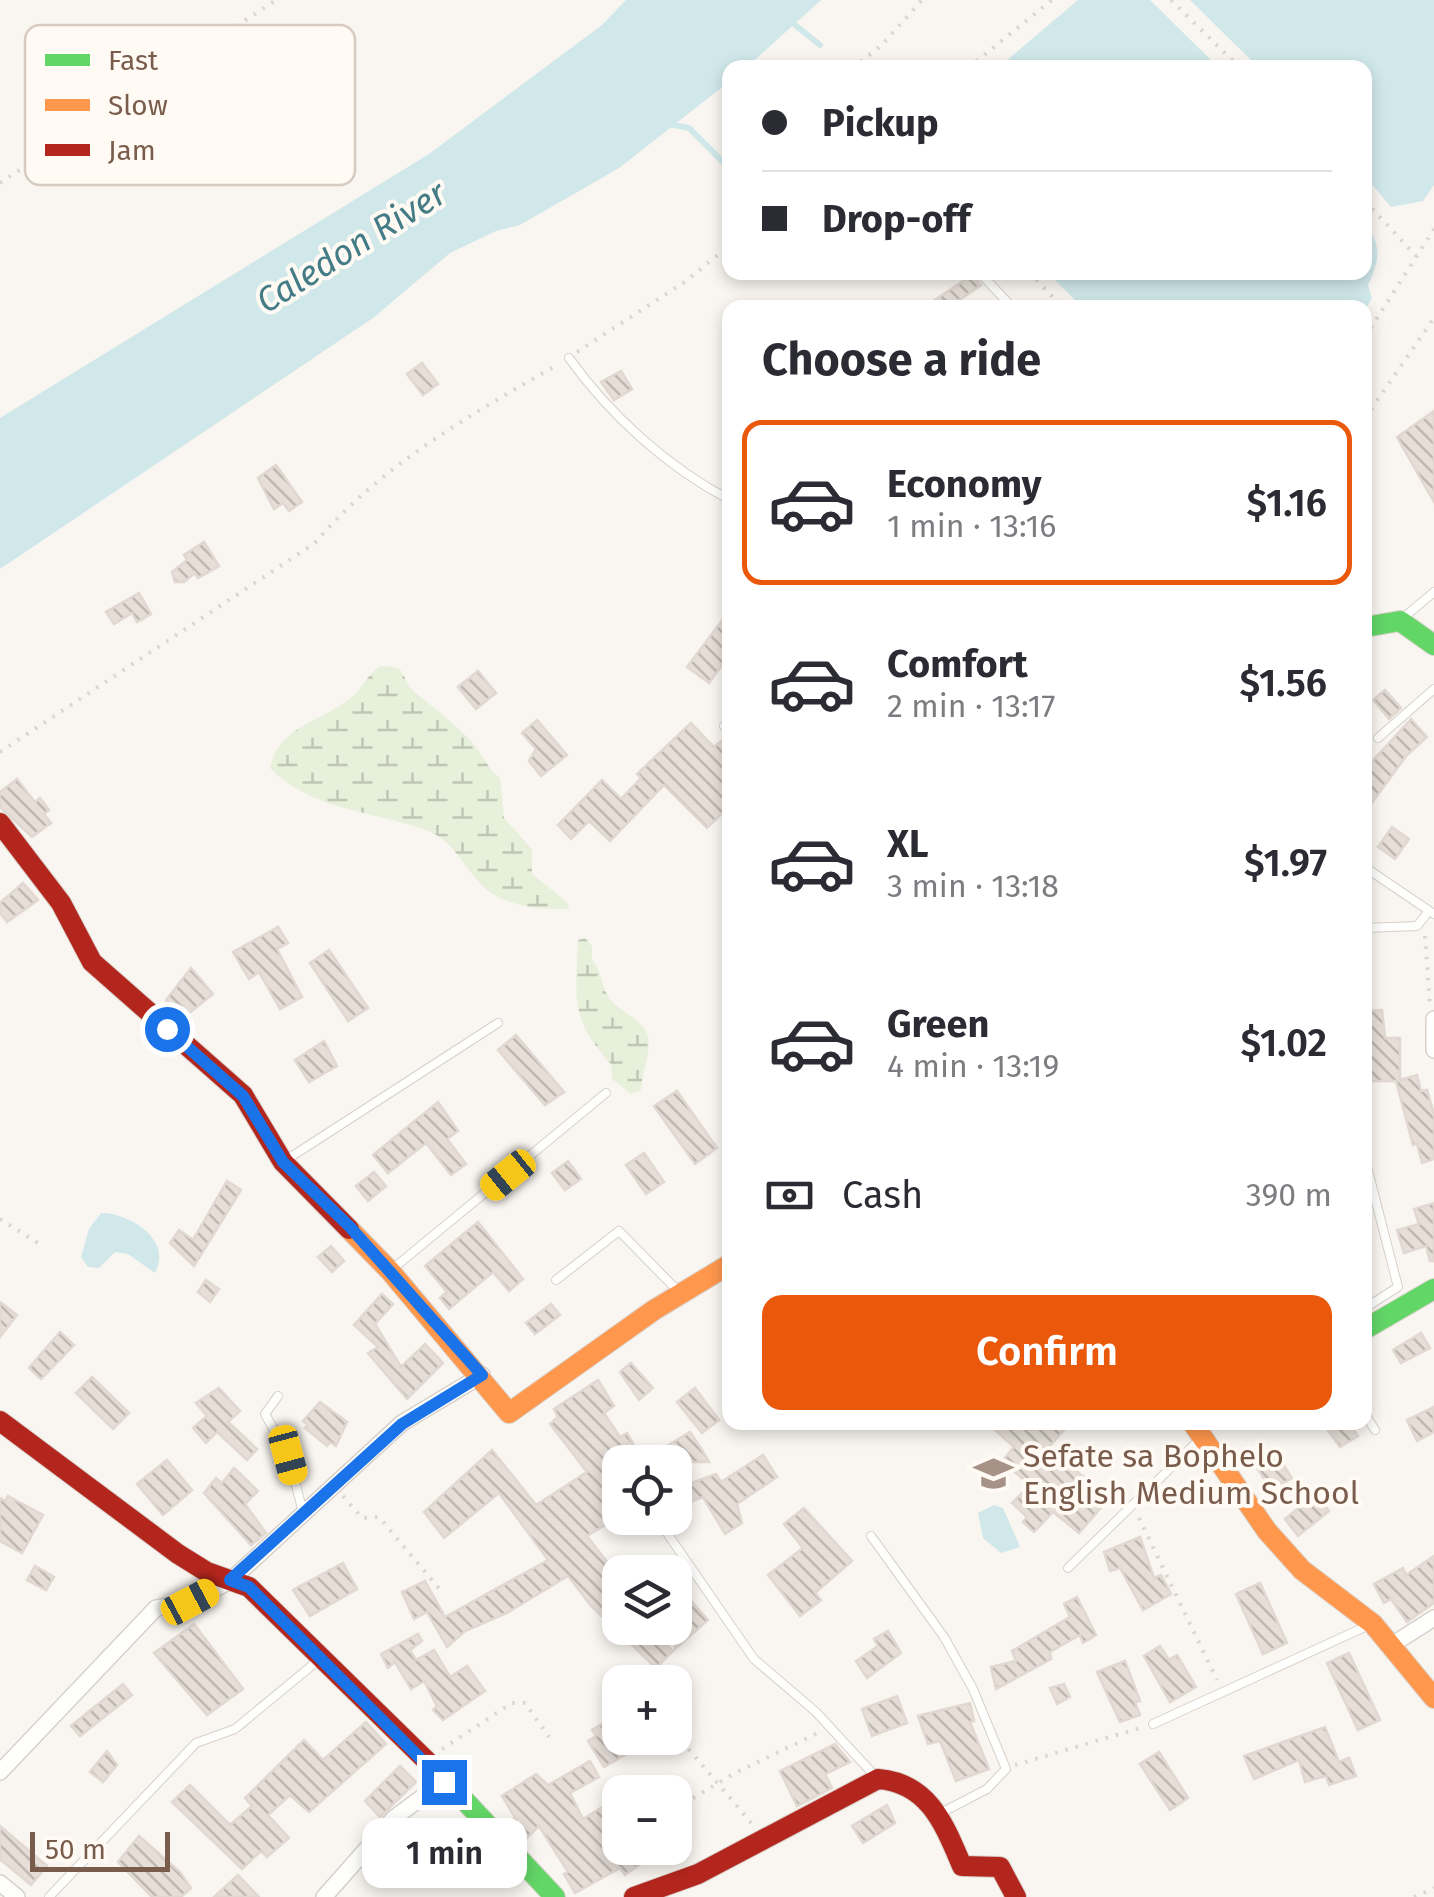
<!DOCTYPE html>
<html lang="en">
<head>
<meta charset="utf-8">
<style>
	:root { --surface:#fff; --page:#f2f2f3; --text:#2b2b33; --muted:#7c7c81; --line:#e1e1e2; --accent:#ea580c }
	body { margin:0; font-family:"Fira Sans",sans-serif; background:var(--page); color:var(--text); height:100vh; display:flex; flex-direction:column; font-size:38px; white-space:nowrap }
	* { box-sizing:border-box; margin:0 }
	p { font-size:32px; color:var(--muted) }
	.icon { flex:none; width:55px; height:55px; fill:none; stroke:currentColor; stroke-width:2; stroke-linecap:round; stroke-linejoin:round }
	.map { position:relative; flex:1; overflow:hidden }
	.sheet { position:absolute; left:722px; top:300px; width:650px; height:1130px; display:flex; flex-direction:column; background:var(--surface); border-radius:20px; box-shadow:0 5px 15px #0003 }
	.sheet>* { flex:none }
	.guide { position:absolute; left:722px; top:60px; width:650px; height:220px; border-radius:20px; box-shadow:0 5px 15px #0003; display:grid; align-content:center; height:220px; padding:0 40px; background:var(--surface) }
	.fabs { position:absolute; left:602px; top:1445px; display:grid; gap:20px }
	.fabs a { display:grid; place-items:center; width:90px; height:90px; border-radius:20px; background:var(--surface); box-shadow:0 5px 15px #0003; font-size:50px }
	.scale { position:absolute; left:30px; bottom:25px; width:140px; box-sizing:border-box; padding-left:10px; border:5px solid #7a5c4d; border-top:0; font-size:28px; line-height:35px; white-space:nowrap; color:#7a5c4d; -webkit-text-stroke:8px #fffaf3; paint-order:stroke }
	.end { position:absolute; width:45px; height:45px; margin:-22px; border:12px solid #1a73e8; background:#fff; box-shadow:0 0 0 5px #fff }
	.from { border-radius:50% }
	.bubble { position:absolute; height:70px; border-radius:20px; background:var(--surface); box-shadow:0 5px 15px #0003; font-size:32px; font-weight:600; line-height:70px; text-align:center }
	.car { position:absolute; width:30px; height:60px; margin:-30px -15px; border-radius:12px; box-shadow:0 0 8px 2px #0007; background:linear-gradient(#f5c518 24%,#345 0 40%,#f5c518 0 76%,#345 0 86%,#f5c518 0) }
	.guide b { display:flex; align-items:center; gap:35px; height:95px; font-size:38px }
	.guide b+b { border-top:2px solid var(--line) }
	.guide i { width:25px; height:25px; background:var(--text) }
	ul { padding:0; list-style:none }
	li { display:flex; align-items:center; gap:30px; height:165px; margin:0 20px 15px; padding:0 20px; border:5px solid transparent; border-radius:20px }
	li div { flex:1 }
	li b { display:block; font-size:38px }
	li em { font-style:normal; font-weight:600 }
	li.active { border-color:var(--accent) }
	li>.icon { width:90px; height:90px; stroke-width:1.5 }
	h2 { padding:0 40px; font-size:45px; line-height:120px }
	.pay { display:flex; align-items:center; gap:25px; height:110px; padding:0 40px; font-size:38px }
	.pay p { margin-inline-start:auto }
	.button { display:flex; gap:20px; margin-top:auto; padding:20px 40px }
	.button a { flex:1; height:115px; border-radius:20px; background:var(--accent); color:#fff; font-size:40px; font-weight:600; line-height:115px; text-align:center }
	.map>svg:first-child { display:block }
	.wetland { fill:url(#wetland-marsh) }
	.water { fill:#d0e8ea }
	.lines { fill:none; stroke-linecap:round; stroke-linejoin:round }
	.stream { stroke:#d0e8ea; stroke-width:6 }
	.building { fill:url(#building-back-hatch); stroke:#e2d8d2; stroke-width:2.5 }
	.lane-casing { stroke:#d7d1cb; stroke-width:10 }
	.street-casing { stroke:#d7d1cb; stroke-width:18 }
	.fast-casing { stroke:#d9d2cb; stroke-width:22 }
	.slow-casing { stroke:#d9d2cb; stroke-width:22 }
	.jam-casing { stroke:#d9d2cb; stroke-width:22 }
	.path { stroke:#dcd5d0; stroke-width:4; stroke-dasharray:2.5 8; stroke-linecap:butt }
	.lane { stroke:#fefefd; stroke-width:8 }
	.street { stroke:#fefefd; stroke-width:15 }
	.fast { stroke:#63d668; stroke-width:20 }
	.slow { stroke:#ff974d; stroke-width:20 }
	.jam { stroke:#b3261e; stroke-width:20 }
	.route { stroke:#1a73e8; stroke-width:12 }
	.labels { text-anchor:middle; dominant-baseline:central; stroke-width:8; stroke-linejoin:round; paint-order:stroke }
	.poi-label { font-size:32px; fill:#7a5c4d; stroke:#fffaf3; text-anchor:start }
	.water-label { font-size:35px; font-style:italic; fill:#437c86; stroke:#fffaf3 }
	.key { fill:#fffaf3; stroke:#d7cbc1; stroke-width:2.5 }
	.key-label { font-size:28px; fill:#7a5c4d }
</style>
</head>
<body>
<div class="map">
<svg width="1434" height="1897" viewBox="0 0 1434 1897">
	<defs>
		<pattern id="wetland-marsh" width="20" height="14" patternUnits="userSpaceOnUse" patternTransform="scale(2.5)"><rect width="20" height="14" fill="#e7f0db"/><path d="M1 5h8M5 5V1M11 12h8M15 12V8" fill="none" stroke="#c0c6b4"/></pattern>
		<pattern id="building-back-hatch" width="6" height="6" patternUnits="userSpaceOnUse" patternTransform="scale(2.5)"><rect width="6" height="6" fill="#e6ded7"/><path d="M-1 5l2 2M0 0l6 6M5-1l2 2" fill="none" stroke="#bfb7b1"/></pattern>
	</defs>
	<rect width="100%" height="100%" fill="#f9f5f0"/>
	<!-- wetland -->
	<g class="wetland">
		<path d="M380,666C411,666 398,677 415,692C433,708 453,722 470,740C482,753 486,767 500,778L504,818L532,849V874L568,903L569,909C537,910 498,906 477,880C459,859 452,839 423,829C371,811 309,809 270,768C279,725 323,722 353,696C364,686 367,675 380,666Z"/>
		<path d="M585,938L592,946V959C602,971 600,984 608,996C617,1010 633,1015 643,1027C657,1042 641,1072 641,1090L631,1094L612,1079L611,1064C569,1018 576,997 578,940Z"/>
	</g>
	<!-- water -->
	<g class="water">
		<path d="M626,0H821L747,67L730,68V81L619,168L520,225L496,231L450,253L373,318L0,569V418L429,154L602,25Z"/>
		<path d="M1078,0H1150L1218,67H999Z"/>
		<path d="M1190,0H1434V185L1423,201L1391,207L1365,176V68L1258,67Z"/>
		<path d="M1365,224C1383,246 1379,261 1368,285L1372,298L1365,310L1082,307L1048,273L1365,272Z"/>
		<path d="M101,1213C130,1213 173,1240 155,1273L128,1254L115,1252L99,1268L88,1267L81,1257L89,1229Z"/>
		<path d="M994,1505L1003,1508L1020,1547L1001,1553L983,1538L978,1513Z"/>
	</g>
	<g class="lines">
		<!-- stream -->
		<g class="stream">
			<path d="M790,21L820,45"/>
			<path d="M669,124L689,128L730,169"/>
		</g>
	</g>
	<!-- building -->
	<g class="building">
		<path d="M972,275L981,285L948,308H923Z"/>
		<path d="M422,363L438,384L423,395L407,374Z"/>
		<path d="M621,371L632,389L614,400L601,382Z"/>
		<path d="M1434,411V502L1397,437Z"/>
		<path d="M276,465L302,502L289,511L283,503L274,509L258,478Z"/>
		<path d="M204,542L219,566L198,578L195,573L184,582H175L172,572L187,560L184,555Z"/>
		<path d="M139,593L151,614L137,622L132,613L114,624L106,612Z"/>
		<path d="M730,610V654L709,683L687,667Z"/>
		<path d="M478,671L496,693L476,709L458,687Z"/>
		<path d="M1385,690L1401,708L1389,719L1373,700Z"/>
		<path d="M1411,719L1427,737L1407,755L1365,812V769Z"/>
		<path d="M537,720L567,755L541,776L529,761L536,749L522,733Z"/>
		<path d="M691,723L714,747L721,741L730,751L723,763L730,771V806L707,828L664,785L610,841L589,821L571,839L558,825L602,780L621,799L641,778L637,774Z"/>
		<path d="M17,779L35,802L40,798L49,810L44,814L51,823L32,837L0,807V792Z"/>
		<path d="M1392,827L1409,839L1395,859L1378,847Z"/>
		<path d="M23,883L38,900L7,922L0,913V903Z"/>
		<path d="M278,927L288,943L277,949L302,997L280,1009L259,972L249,979L233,952Z"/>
		<path d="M329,950L368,1008L348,1021L310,963Z"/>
		<path d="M191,968L213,994L184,1017L166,1000Z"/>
		<path d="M1382,1010L1385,1038H1400V1080L1417,1075L1421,1091L1427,1090L1434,1114V1159L1422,1163L1417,1144L1413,1145L1396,1081H1365V1011Z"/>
		<path d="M516,1035L564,1092L545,1105L498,1050Z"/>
		<path d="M324,1041L337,1066L309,1082L295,1060Z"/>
		<path d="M677,1091L717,1148L695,1164L654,1106Z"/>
		<path d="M438,1102L458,1131L447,1139L466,1164L451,1175L426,1143L388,1173L373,1155Z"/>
		<path d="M644,1153L664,1182L646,1194L626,1165Z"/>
		<path d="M568,1161L581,1179L565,1190L552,1173Z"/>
		<path d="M374,1172L386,1186L368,1201L356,1186Z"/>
		<path d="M227,1181L241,1190L194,1266L170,1243L179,1230L193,1240Z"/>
		<path d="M1434,1203V1261H1430L1426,1246L1404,1253L1397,1230L1419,1224L1414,1209Z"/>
		<path d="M478,1222L523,1279L509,1291L493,1272L449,1309L440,1298L447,1292L425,1266Z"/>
		<path d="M331,1246L344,1261L332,1272L318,1257Z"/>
		<path d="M206,1280L219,1289L210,1302L198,1292Z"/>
		<path d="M382,1294L393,1304L375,1324L401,1367L425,1344L443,1363L407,1399L368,1353L378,1347L354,1325Z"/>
		<path d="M0,1302L17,1315L0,1337Z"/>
		<path d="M551,1304L560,1315L535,1334L526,1323Z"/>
		<path d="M60,1332L74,1345L41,1379L29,1368Z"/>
		<path d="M1421,1333L1430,1348L1401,1363L1393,1350Z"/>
		<path d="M631,1363L653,1388L639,1400L620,1372Z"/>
		<path d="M92,1377L129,1413L113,1429L76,1393Z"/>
		<path d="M598,1380L614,1406L604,1413L620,1437L627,1433L644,1462H620L606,1475L616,1491L610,1495L620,1516L587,1536L611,1567L620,1559V1628H650L673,1651L656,1668L591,1606L568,1576L507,1613L465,1631L447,1647L427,1612L414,1619L402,1592L425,1581L445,1617L548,1560L499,1493L444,1538L424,1512L492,1450L536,1505L587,1472L550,1424L558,1417L554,1409Z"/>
		<path d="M219,1388L240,1411L228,1422L257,1449L247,1460L217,1432L206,1443L193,1428L207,1416L196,1403Z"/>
		<path d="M695,1388L719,1420L702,1433L677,1402Z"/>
		<path d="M320,1402L347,1422L336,1446L330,1442L327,1446L305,1428L308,1425L303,1421Z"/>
		<path d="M1434,1407V1432L1417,1441L1407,1420Z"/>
		<path d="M986,1422H1071L1049,1447L1088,1481L1084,1485L1105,1503L1079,1533L1053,1512L1034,1532L1023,1522L1027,1517L1012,1503L1030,1485L1002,1461L1014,1447Z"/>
		<path d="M1322,1422H1348L1358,1436L1340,1447Z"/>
		<path d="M690,1432L702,1450L709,1462H680L669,1445Z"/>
		<path d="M1274,1450L1292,1478L1271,1490L1254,1463Z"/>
		<path d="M763,1455L777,1477L737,1504L742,1523L725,1534L703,1497L690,1502L683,1486L716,1474L721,1482Z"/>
		<path d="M167,1460L192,1490L163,1515L137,1484Z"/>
		<path d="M234,1468L258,1491L245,1504L266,1533L251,1545L204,1493L216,1478L222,1483Z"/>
		<path d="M1316,1494L1329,1511L1298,1536L1285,1519Z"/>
		<path d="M8,1496L43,1515L22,1553L0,1541V1498L5,1501Z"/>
		<path d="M804,1508L852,1561L815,1593L821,1600L800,1616L768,1575L803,1548L784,1524Z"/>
		<path d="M1140,1537L1154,1578L1161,1575L1171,1594L1143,1610L1120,1568L1110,1571L1104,1552Z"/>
		<path d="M1434,1556V1603L1407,1622L1391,1599L1384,1603L1374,1584L1403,1568L1406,1575Z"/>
		<path d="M343,1563L357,1589L310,1616L293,1590Z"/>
		<path d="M35,1566L54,1577L46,1590L27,1580Z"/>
		<path d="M675,1583L708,1620L675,1649Z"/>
		<path d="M1260,1583L1287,1643L1263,1654L1236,1594Z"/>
		<path d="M1077,1597L1096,1635L1083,1643L1080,1635L1050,1652L1051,1659L996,1689L991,1667L1016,1661L1012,1651L1070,1617L1064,1604Z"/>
		<path d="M194,1624L243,1689L207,1715L154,1653Z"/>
		<path d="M888,1631L901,1653L867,1678L856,1661L878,1646L874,1639Z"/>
		<path d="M418,1634L422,1641L410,1650L416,1660L434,1650L450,1677L467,1666L485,1691L443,1720L433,1710L437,1706L424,1681L411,1689L395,1662L388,1668L381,1654Z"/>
		<path d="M1160,1646L1169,1660L1177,1655L1196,1687L1170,1702L1144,1656Z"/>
		<path d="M1349,1653L1380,1720L1358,1730L1327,1663Z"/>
		<path d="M1125,1661L1140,1701L1135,1702L1140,1715L1120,1722L1097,1672Z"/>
		<path d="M123,1684L132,1695L80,1736L71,1726Z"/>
		<path d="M1064,1684L1070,1697L1057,1704L1050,1688Z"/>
		<path d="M897,1696L907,1723L872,1736L862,1709Z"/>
		<path d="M970,1703L974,1721L970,1722L989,1769L956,1781L940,1741L928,1744L918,1716Z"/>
		<path d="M613,1717L620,1738H626L633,1750L604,1767L588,1741L596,1736L592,1730Z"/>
		<path d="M366,1722L386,1744L309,1812L290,1795L268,1815L289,1838L267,1857L261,1851L242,1869L172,1802L190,1785L230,1825L252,1806L245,1798L304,1740L323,1760Z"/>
		<path d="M1325,1727L1339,1762L1349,1758L1356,1776L1329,1785L1326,1776L1305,1782L1299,1760L1254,1779L1244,1756Z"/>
		<path d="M835,1744L850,1762L825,1774L832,1788L797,1806L780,1771Z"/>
		<path d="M107,1751L117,1765L103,1782L90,1772Z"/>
		<path d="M1159,1752L1188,1798L1170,1810L1140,1764Z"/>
		<path d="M590,1761L599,1777L570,1793L583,1819L620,1796V1848H663L625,1875L620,1868L575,1893L564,1874L568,1872L539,1826L525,1840L509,1824L515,1818L502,1796L536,1774L548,1785Z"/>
		<path d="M400,1766L416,1782L380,1817L365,1801Z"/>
		<path d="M887,1805L895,1823L863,1843L852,1826Z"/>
		<path d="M444,1825L470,1865L440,1887L403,1843L416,1834L422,1841Z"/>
		<path d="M0,1826L47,1866L31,1885L0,1859Z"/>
		<path d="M139,1836L180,1872L191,1888L181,1897H152L118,1862Z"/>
		<path d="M238,1875L259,1897H214Z"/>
	</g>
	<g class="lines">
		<defs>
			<g id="lane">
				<path d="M979,272L1013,308"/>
				<path d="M569,358C610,415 667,467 730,500"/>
				<path d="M1403,618L1434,592"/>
				<path d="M724,726L730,733"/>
				<path d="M1378,738L1434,689"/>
				<path d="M1369,870L1434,914"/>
				<path d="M1365,928L1417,926L1429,911"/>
				<path d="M1365,1159L1398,1287L1365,1308"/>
				<path d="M283,1162L498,1023"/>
				<path d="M390,1271L606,1093"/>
				<path d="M556,1280L619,1231L678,1291"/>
				<path d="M278,1396L265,1414L288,1455L303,1512"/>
				<path d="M1365,1414L1375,1430"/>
				<path d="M667,1533L754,1659L816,1712L875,1776"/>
				<path d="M871,1536L944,1637L973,1689L1006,1769L987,1789L939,1814"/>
				<path d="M1068,1568L1202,1437"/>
				<path d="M1153,1724L1367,1626"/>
				<path d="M49,1897L196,1743L235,1729L321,1658"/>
			</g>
			<g id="street">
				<path d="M1434,1019V1050"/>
				<path d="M1390,1646L1434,1618"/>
				<path d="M0,1772L156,1608L190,1602L230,1581L402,1423L482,1375"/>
				<path d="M0,1883L17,1897"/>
				<path d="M324,1897L394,1818L444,1781"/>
			</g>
			<g id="fast">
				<path d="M1365,627L1400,621L1434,645"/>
				<path d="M1365,1329L1434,1289"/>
				<path d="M436,1770L555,1897"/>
			</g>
			<g id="slow">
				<path d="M349,1229L390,1271L509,1413L654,1310L730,1264"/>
				<path d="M1192,1422L1267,1531L1302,1570L1373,1624L1434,1698"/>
			</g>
			<g id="jam">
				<path d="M0,823L61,903L92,962L243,1095L283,1162L349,1229"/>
				<path d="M0,1421L178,1554L207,1572L249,1587L436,1770"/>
				<path d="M634,1897L698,1874L878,1779C929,1783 944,1824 962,1866L1000,1867L1016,1897"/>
			</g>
		</defs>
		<!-- lane casing -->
		<use href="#lane" class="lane-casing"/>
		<!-- street casing -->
		<use href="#street" class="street-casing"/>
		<!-- fast casing -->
		<use href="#fast" class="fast-casing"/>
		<!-- slow casing -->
		<use href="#slow" class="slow-casing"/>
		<!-- jam casing -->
		<use href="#jam" class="jam-casing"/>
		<!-- path -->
		<g class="path">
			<path d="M1171,0L1240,68"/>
			<path d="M852,68L881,46L922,0"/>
			<path d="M968,68L1052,0"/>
			<path d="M0,183L276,0"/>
			<path d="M1365,201L1416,256"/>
			<path d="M1029,272L1063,308"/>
			<path d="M1365,337L1434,229"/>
			<path d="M577,352L686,281L730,245"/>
			<path d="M1365,418L1434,318"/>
			<path d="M0,752L315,543C380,466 470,415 557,365"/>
			<path d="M1425,936L1430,1006"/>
			<path d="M0,1219L38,1243"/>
			<path d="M343,1496L362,1518L379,1517L442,1592"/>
			<path d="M1139,1518L1217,1680"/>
			<path d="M675,1733L753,1825"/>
			<path d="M442,1749L512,1703H525L549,1737"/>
			<path d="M1015,1765L1140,1728"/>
			<path d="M675,1809L735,1773L818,1733"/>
			<path d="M1414,1897L1434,1888"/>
		</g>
		<!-- lane -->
		<use href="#lane" class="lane"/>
		<!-- street -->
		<use href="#street" class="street"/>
		<!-- fast -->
		<use href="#fast" class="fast"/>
		<!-- slow -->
		<use href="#slow" class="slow"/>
		<!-- jam -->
		<use href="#jam" class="jam"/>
	</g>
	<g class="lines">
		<!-- route -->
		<path class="route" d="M167,1029L243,1096L283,1162L350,1227L482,1375L402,1424L230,1580L249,1587L444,1782"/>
	</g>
	<!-- icons -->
	<defs>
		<symbol id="school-bare" viewBox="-9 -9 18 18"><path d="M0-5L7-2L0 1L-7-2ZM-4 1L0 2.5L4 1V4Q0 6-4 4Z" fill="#a69286" stroke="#fffaf3" stroke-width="2.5" paint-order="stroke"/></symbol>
	</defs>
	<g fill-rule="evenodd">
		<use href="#school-bare" x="966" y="1446" width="55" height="55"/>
	</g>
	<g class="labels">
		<!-- poi labels -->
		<g class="poi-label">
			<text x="1023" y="1456">Sefate sa Bophelo<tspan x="1023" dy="37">English Medium School</tspan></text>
		</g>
		<!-- water labels -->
		<g class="water-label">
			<text transform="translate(351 247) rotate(-32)">Caledon River</text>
		</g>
	</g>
	<!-- legend -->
	<rect x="25" y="25" width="330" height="160" rx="15" class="key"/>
	<rect x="45" y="54" width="45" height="12" fill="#63d668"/>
	<rect x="45" y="99" width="45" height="12" fill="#ff974d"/>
	<rect x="45" y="144" width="45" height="12" fill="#b3261e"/>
	<g class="key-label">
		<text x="108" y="70">Fast</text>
		<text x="108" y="115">Slow</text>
		<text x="108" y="160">Jam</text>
	</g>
</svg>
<div class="fabs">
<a><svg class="icon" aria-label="locate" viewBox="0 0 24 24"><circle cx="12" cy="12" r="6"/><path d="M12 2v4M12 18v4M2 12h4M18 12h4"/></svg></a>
<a><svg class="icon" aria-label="layers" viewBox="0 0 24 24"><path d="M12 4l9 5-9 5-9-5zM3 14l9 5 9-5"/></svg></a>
<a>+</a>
<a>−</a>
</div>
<div class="scale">50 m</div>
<i class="end from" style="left:167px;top:1029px"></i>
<i class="end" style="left:444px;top:1782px"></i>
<div class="bubble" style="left:362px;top:1818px;width:165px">1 min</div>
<i class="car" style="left:508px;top:1175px;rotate:231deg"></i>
<i class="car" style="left:288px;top:1455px;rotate:165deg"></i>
<i class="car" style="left:190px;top:1602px;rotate:62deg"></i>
<div class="guide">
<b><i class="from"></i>Pickup</b>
<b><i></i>Drop-off</b>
</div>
<section class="sheet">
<h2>Choose a ride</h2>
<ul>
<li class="active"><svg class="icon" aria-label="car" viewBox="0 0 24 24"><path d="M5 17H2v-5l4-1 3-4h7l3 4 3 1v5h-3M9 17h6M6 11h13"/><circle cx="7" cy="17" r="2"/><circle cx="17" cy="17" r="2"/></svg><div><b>Economy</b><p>1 min · 13:16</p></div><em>$1.16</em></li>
<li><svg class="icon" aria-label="car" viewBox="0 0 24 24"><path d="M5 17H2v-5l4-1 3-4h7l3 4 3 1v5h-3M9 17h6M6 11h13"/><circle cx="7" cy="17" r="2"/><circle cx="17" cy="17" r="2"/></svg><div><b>Comfort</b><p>2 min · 13:17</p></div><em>$1.56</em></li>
<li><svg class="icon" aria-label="car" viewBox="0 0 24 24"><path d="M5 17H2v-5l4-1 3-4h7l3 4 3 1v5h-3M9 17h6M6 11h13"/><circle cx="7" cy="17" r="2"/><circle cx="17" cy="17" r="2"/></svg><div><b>XL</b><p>3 min · 13:18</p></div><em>$1.97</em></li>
<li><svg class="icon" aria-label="car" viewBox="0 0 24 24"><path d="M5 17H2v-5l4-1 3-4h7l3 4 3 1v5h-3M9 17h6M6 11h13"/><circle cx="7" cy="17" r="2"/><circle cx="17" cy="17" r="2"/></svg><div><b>Green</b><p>4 min · 13:19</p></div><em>$1.02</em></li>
</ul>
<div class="pay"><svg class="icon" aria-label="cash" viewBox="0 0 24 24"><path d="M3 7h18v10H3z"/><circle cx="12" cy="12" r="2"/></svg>Cash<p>390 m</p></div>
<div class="button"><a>Confirm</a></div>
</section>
</div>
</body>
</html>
